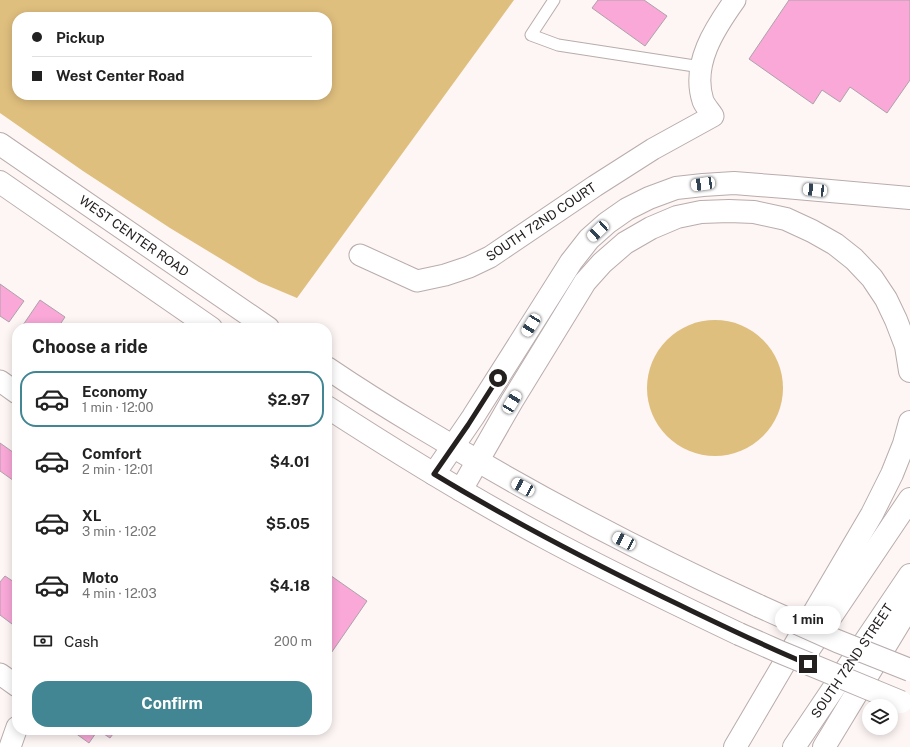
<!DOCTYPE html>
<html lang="en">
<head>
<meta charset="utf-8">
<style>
	:root { --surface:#fff; --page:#f6f6f6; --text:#222; --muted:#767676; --line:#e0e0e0; --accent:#418692 }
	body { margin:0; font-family:"Public Sans",sans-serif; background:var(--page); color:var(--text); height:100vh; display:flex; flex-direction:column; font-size:15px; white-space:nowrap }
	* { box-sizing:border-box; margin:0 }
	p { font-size:13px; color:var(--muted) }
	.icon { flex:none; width:22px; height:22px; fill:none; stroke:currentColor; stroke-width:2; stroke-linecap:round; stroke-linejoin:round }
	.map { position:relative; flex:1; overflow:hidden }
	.sheet { position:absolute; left:12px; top:323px; width:320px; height:412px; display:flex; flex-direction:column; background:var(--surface); border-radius:16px; box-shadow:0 2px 10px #0003 }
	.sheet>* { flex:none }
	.hud { position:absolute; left:12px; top:12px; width:320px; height:88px; border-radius:16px; box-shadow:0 2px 10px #0003; display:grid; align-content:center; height:88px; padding:0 20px; background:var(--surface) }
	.tools { position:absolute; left:862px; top:699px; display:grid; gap:8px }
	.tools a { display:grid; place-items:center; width:36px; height:36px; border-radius:50%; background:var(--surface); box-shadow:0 2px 10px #0003; font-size:20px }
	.end { position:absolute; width:18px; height:18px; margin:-9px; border:5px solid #252020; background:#fff; box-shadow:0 0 0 2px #fff }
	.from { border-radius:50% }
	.bubble { position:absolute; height:28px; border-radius:14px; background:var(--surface); box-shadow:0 2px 10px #0003; font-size:13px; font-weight:700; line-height:28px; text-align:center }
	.car { position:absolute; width:12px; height:24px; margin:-12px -6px; border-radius:5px; box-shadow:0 0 3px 1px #0007; background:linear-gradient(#fff 24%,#345 0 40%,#fff 0 76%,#345 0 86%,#fff 0) }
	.hud b { display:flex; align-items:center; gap:14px; height:38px; font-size:15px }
	.hud b+b { border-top:1px solid var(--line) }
	.hud i { width:10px; height:10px; background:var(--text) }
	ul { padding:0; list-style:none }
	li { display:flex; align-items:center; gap:12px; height:56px; margin:0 8px 6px; padding:0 12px; border:2px solid transparent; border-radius:16px }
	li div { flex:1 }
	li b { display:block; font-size:15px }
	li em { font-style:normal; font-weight:700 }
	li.on { border-color:var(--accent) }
	li>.icon { width:36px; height:36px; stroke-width:1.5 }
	h2 { padding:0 20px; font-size:18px; line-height:48px }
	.pay { display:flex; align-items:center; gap:10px; height:44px; padding:0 20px; font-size:15px }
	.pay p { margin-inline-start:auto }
	.button { display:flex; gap:8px; margin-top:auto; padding:8px 20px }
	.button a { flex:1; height:46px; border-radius:16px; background:var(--accent); color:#fff; font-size:16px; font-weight:700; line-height:46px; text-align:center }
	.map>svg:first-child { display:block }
	.green { fill:#dfbf7e; fill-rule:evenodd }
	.building { fill:#f9a8d8; stroke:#ada2a8 }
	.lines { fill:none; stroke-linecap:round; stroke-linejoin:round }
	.lane-casing { stroke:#b9acac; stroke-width:13 }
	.street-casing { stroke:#b9acac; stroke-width:23 }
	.primary-casing { stroke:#b9acac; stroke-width:24 }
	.lane { stroke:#fff; stroke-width:11 }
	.street { stroke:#fff; stroke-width:21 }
	.primary { stroke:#fff; stroke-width:22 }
	.primary-bridge-casing { stroke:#b9acac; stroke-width:24; stroke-linecap:butt }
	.primary-bridge { stroke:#fff; stroke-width:22 }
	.route { stroke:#252020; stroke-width:5 }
	.labels { text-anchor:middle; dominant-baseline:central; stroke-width:3; stroke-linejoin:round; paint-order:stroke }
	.street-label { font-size:13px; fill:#252020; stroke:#fff }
</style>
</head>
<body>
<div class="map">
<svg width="910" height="747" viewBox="0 0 910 747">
	<rect width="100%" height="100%" fill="#fef5f5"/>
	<!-- green -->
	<g class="green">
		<path d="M0,0H514L297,298L259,282L170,228L83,171L0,113ZM17,17H327V95H17Z"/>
		<circle cx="715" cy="388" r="68"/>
	</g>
	<!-- building -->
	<g class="building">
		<path d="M598,0H644L667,16L645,46L592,8Z"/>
		<path d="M789,0H910V80L887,113L850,87L840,102L822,90L813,104L749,59Z"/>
		<path d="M0,284L24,301L9,322L0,316Z"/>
		<path d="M40,300L65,317L61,323L69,328H21Z"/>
		<path d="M0,443L17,455V483L0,471Z"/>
		<path d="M327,573L367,601L327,659Z"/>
		<path d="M5,576L17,584V617L12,624L0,615V582Z"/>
		<path d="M71,730H98L89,743Z"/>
		<path d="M98,730H116L110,738Z"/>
	</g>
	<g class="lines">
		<defs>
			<path id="lane" d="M554,0L531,35L558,45L701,67"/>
			<g id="street">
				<path d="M360,255L417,281L445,275L469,267L490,257L595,186L653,149L713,116C710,111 705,106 703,101C691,64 715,28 735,0"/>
				<path d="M0,381L17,393"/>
				<path d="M0,674L17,686"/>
				<path d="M10,747L17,727"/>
			</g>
			<g id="primary">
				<path d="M0,144L268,328"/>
				<path d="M0,182L211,328"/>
				<path d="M327,368C358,389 390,409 422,428C531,494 643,553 759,606"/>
				<path d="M327,407C398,453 471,498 546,538C609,572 674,603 739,634"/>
				<path d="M434,474L473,417L571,262L589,239L607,223L627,209L649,198L676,188L703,185L734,183L785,187L910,198"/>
				<path d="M461,490L512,401L585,282L602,263L625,243L651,228L677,217L701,212L729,211L754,212L786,219L812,231L835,244L854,259L872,278L886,299L896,320L906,346L910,371"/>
				<path d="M809,649L910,499"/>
				<path d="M735,747L872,514L892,474L904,444L910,422"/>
				<path d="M794,747L910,575"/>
				<path d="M824,747L910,605"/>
			</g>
		</defs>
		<!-- lane casing -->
		<use href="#lane" class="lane-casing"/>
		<!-- street casing -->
		<use href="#street" class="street-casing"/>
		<!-- primary casing -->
		<use href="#primary" class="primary-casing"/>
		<!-- lane -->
		<use href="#lane" class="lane"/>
		<!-- street -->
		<use href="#street" class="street"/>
		<!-- primary -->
		<use href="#primary" class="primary"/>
		<defs>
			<g id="primary-bridge">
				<path d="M759,606L837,641L910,670"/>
				<path d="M739,634L780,652L901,702"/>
			</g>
		</defs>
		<!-- primary-bridge casing -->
		<use href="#primary-bridge" class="primary-bridge-casing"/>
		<!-- primary-bridge -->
		<use href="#primary-bridge" class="primary-bridge"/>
	</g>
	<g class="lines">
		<!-- route -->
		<path class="route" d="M498,378L468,425L434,474C508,519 585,559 663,597C711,620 759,644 808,664"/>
	</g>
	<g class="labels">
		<!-- street labels -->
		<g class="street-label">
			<text transform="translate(541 222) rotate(-34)">SOUTH 72ND COURT</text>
			<text transform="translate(134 236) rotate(35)">WEST CENTER ROAD</text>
			<text transform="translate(852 661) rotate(-56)">SOUTH 72ND STREET</text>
		</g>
	</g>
</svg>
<div class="tools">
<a><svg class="icon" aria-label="layers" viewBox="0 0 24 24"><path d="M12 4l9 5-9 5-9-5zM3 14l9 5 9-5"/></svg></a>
</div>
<i class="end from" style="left:498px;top:378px"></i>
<i class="end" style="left:808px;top:664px"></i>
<div class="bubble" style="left:775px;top:606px;width:66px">1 min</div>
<i class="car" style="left:703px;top:184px;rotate:262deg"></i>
<i class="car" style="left:815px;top:190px;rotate:276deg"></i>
<i class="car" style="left:598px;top:231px;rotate:227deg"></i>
<i class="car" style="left:531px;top:325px;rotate:212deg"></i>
<i class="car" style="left:512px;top:402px;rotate:31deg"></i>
<i class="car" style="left:523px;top:487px;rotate:299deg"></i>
<i class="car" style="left:624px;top:541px;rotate:297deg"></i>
<div class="hud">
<b><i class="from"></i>Pickup</b>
<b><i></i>West Center Road</b>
</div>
<section class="sheet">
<h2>Choose a ride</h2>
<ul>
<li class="on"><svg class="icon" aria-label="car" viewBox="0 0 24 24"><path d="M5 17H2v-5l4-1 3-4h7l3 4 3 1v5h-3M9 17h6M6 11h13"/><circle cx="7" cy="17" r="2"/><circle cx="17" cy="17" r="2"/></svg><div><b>Economy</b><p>1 min · 12:00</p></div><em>$2.97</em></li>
<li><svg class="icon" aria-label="car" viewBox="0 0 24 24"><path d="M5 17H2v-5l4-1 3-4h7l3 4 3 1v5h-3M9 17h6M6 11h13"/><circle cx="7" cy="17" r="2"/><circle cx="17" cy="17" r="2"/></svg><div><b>Comfort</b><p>2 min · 12:01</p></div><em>$4.01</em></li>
<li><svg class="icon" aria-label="car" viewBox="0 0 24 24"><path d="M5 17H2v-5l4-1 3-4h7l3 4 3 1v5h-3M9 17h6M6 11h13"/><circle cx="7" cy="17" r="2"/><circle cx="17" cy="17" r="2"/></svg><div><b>XL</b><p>3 min · 12:02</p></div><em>$5.05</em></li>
<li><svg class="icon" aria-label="car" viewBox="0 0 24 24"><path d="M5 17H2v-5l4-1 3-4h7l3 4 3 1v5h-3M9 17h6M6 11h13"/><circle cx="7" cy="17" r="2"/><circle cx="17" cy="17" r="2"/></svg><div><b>Moto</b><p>4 min · 12:03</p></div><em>$4.18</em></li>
</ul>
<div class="pay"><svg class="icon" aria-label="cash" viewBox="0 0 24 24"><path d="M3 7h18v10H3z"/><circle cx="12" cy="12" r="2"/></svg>Cash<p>200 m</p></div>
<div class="button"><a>Confirm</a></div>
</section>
</div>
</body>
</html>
